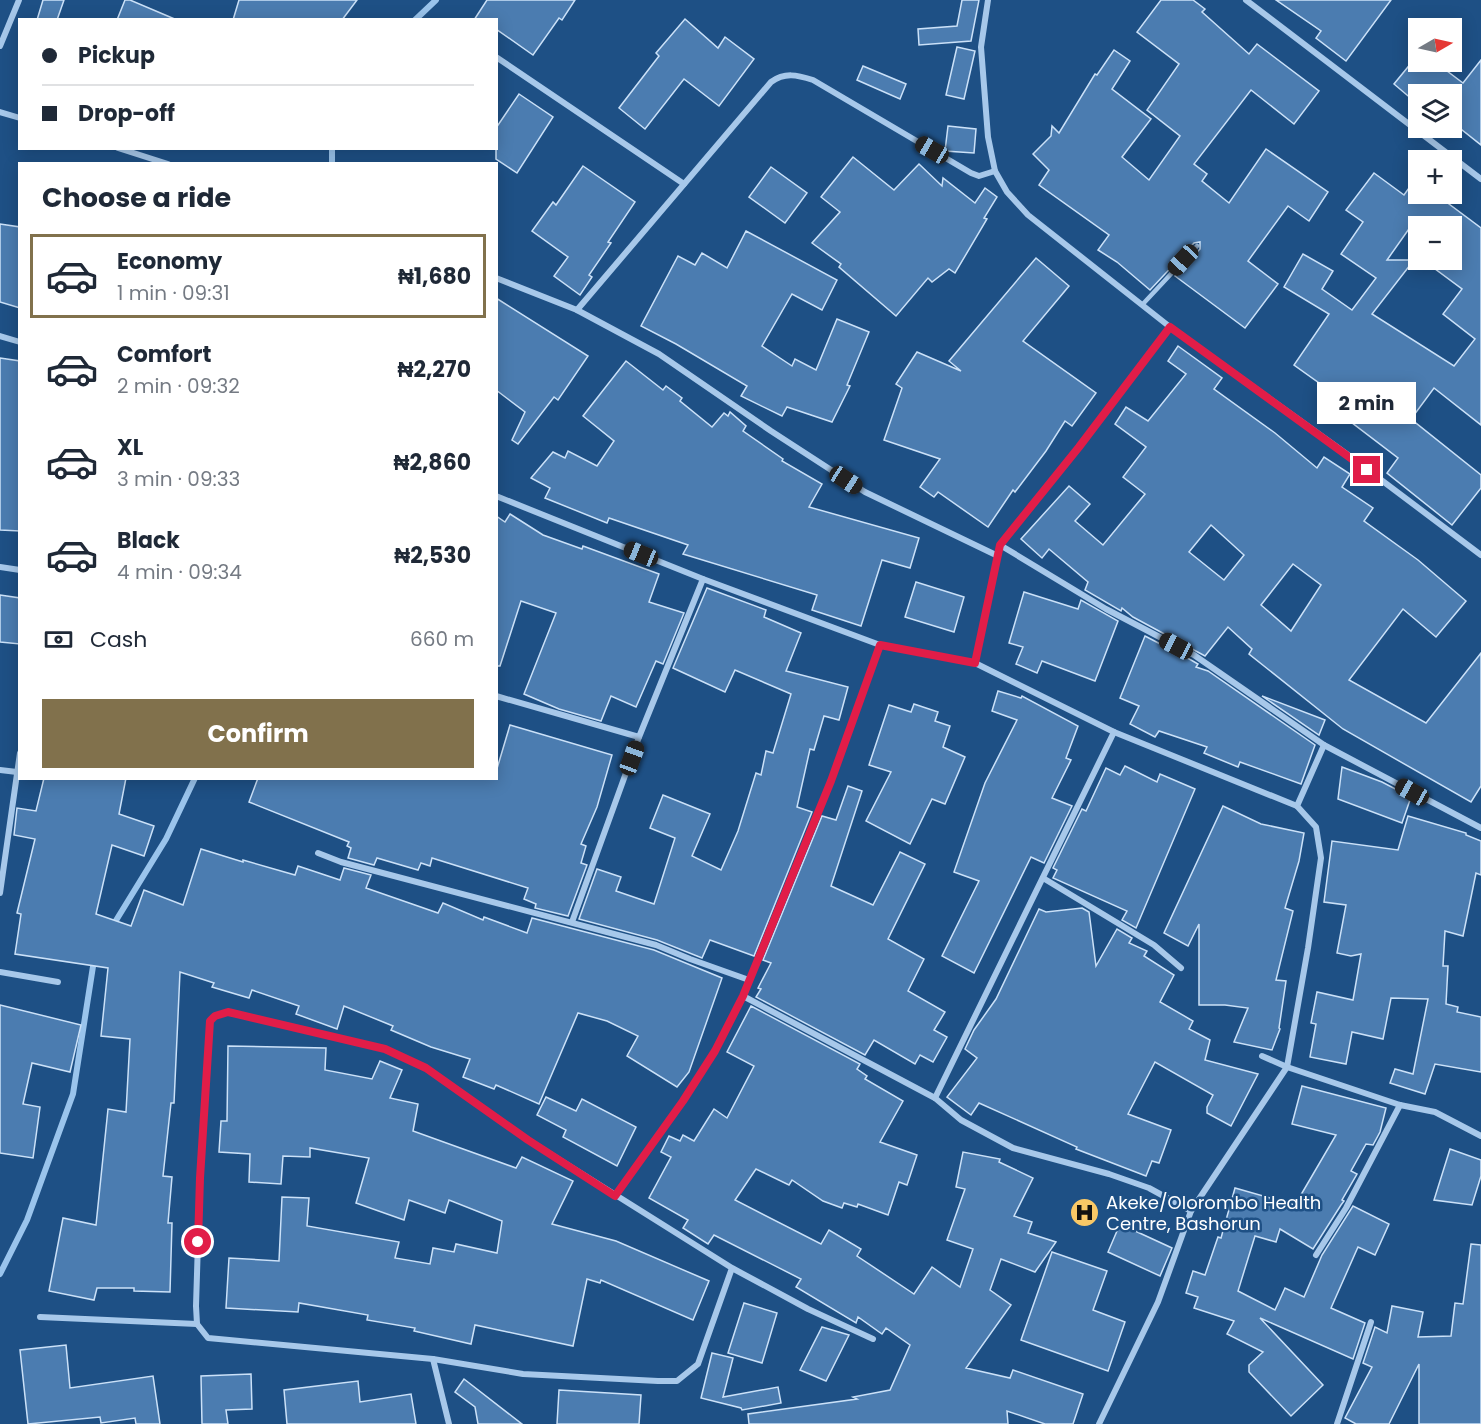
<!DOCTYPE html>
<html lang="en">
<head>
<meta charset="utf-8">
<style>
	:root { --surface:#fff; --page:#f2f2f3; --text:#1f2937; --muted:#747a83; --line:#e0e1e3; --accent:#81714c }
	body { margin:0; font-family:Poppins,sans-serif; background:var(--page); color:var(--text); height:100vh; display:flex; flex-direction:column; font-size:22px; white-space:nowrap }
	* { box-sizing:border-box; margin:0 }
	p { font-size:20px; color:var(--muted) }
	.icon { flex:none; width:33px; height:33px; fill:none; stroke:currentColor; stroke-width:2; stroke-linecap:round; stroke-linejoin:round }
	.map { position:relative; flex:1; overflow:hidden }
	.drawer { position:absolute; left:18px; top:162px; width:480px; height:618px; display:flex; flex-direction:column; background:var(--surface); border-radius:0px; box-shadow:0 3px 15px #0003 }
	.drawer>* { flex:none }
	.banner { position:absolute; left:18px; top:18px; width:480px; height:132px; border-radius:0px; box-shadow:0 3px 15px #0003; display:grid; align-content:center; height:132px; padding:0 24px; background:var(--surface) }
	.needle { width:39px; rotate:81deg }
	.fabs { position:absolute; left:1408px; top:18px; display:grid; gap:12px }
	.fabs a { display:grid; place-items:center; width:54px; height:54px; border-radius:0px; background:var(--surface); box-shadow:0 3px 15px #0003; font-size:30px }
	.end { position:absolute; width:27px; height:27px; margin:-14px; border:8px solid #e11d48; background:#fff; box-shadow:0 0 0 3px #fff }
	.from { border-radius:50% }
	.bubble { position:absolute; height:42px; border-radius:0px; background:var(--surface); box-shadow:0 3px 15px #0003; font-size:20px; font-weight:700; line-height:42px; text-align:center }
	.car { position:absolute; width:18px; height:36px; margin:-18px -9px; border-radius:8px; box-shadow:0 0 4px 2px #0007; background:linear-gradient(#222 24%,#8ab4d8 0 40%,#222 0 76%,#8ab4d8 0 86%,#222 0) }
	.banner b { display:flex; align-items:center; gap:21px; height:57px; font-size:22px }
	.banner b+b { border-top:2px solid var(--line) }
	.banner i { width:15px; height:15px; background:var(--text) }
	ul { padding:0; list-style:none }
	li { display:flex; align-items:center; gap:18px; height:84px; margin:0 12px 9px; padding:0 12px; border:3px solid transparent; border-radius:0px }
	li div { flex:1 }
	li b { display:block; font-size:22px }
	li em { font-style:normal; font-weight:700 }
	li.current { border-color:var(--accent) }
	li>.icon { width:54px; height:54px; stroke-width:1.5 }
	h2 { padding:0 24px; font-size:27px; line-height:72px }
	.pay { display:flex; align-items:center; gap:15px; height:66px; padding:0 24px; font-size:22px }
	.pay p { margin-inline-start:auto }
	.button { display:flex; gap:12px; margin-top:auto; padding:12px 24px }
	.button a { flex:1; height:69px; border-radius:0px; background:var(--accent); color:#fff; font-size:24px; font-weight:700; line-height:69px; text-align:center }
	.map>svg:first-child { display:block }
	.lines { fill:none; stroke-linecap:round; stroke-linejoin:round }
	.stream { stroke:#9ac4ec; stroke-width:6 }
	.building { fill:#4b7cb0; stroke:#cbe1f8; stroke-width:1.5; fill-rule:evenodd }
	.lane { stroke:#a7c8ea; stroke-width:4.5 }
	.street { stroke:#a7c8ea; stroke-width:6 }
	.route { stroke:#e11d48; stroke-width:8 }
	.labels { text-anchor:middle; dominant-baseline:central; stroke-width:5; stroke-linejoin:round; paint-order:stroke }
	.poi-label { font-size:18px; fill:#fff; stroke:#1e5085; text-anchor:start }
</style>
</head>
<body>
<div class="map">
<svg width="1481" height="1424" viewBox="0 0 1481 1424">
	<rect width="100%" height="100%" fill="#1e5085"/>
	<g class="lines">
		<!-- stream -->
		<g class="stream">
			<path d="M415,20L436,0"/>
			<path d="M332,148V164"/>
			<path d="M112,927L166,839L195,778"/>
			<path d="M0,1274L27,1220L73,1094L94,960"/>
		</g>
	</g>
	<!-- building -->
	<g class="building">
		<path d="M43,0H64L57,20H37Z"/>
		<path d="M125,0H130L177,20H117Z"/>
		<path d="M239,0H357L342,20H233Z"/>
		<path d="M487,0H575L562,20L559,18L533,55L496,29V20H474Z"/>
		<path d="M962,0H979L971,41L919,45L918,29L957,26Z"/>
		<path d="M1161,0H1193L1205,9L1202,12L1249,54L1257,44L1319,91L1294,124L1251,90L1194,164L1207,174L1202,181L1229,203L1266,149L1328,192L1309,221L1288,206L1248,261L1278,284L1245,328L1175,276L1200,249V242L1194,243L1150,290L1117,262L1098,250L1109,235L1039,185L1049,170L1033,154L1051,136L1052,126L1059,133L1095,74L1097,75L1114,50L1130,61L1112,89L1151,119L1122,157L1149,180L1180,136L1147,110L1179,64L1137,32Z"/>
		<path d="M1276,0H1391L1346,61L1316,38L1321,31Z"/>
		<path d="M685,19L718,48L725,37L754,59L719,106L684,79L645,129L619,108L659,56L656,53Z"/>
		<path d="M957,47L975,51L964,99L946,95Z"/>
		<path d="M1481,60V145L1452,122V94H1419L1414,101L1394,84L1412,62H1435L1463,83Z"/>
		<path d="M863,66L906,84L900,99L857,80Z"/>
		<path d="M519,94L553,117L517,173L496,159V128Z"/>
		<path d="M948,126L976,129L974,153L945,151Z"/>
		<path d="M853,157L894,190L919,164L942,186L943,178L975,203L985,188L997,197L984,218L987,219L955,273L949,269L932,282L928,278L896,316L839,267L841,264L812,243L840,212L821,197Z"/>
		<path d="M583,166L635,202L608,242L611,243L589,275L592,277L580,295L554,276L568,257L532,231L553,202L556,205Z"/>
		<path d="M771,167L807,193L785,223L749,197Z"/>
		<path d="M1374,173L1404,195L1419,174V194H1453L1445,201L1481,228V425L1434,388L1411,419L1481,475V488L1452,525L1387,473L1398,458L1326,403L1333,393L1294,365L1329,314L1284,287L1303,254L1333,271L1322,289L1352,310L1376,278L1341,254L1363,222L1346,210ZM1411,226H1452V260H1423L1462,289L1443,314L1475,339L1454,366L1372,314L1414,260H1387Z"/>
		<path d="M0,224L20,227V308L0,302Z"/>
		<path d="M746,231L837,280L822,310L792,294L762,346L792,366L795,359L816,370L837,319L869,332L847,385L850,386L832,422L787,407L782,416L741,396L747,386L676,344L641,326L678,256L695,265L702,253L727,268Z"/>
		<path d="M1036,258L1069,286L1023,341L1096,393L1072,426L1065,421L1046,451L1015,492L1013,490L988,527L938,492L934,497L920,487L940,459L884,440L902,388L896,384L917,352L961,371L949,361Z"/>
		<path d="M496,298L588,356L558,400L554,397L518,444L512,440L525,412L496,390Z"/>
		<path d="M1178,346L1222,378L1214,389L1275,433L1317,468L1324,457L1350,474L1342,487L1373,508L1364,521L1418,560L1466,601L1436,637L1403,609L1349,680L1426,723L1481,653V786L1471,802L1343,729L1249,654L1252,649L1228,627L1205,656L1133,617L1122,608L1121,611L1085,590L1088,582L1049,549L1042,558L1021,539L1069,486L1090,504L1075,521L1103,545L1145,494L1123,477L1146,447L1115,424L1126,407L1148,421L1186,374L1168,361ZM1211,525L1244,555L1224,580L1189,552ZM1293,564L1321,585L1291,631L1261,605Z"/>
		<path d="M0,358L20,361V531L0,530Z"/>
		<path d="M626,361L663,390L666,386L682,398L680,401L712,427L724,413L728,416L730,412L746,426L743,431L783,459L782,461L822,484L809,507L919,538L910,568L882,560L861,626L812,610L817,595L683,554L688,545L609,518L607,523L545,498L550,488L531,478L553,452L565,458L568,451L597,466L614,441L583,416Z"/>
		<path d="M510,514L543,535L582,549L583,546L659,574L649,602L684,613L663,664L656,661L636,707L611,696L601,721L559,709L524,694L556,613L521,601L500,666H496V516L505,522Z"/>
		<path d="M916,582L964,597L954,632L905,617Z"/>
		<path d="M707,588L766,610L764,617L801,633L786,671L848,687L839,720L824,716L814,750L810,749L797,807L812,812L754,956L710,940L702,958L657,940L579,919L597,869L621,877L616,891L654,904L675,838L650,828L663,795L710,814L692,856L721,870L738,831L756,773L761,775L766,751L773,753L791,694L735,670L725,692L673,668Z"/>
		<path d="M1024,592L1078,609L1081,600L1118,621L1095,681L1042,661L1037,673L1016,664L1023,647L1009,643Z"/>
		<path d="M0,595L20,598V644L0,642Z"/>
		<path d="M1145,636L1191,660L1198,664L1196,667L1208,671L1315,745L1301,784L1240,762L1238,767L1204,753L1207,747L1159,731L1155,737L1130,724L1139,706L1120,698Z"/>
		<path d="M998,691L1021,698L1022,696L1078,726L1066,758L1071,760L1052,798L1072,806L1044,863L1031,857L974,973L942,956L979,881L954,872L985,783L1017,720L992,711Z"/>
		<path d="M1262,696L1325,720L1319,735Z"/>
		<path d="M914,704L938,712L935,721L950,726L943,747L965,757L945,804L932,799L910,844L866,821L891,772L869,765L889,705L911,712Z"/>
		<path d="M510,725L612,755L597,807L581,844L586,846L581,863L587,865L568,916L535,908L536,904L524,899L528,888L432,858L430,866L421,863L418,870L377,858L374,865L348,858L351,848L347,846L349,842L249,802L258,778H496V772Z"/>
		<path d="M1125,766L1157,782L1160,774L1195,789L1136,928L1122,920L1127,911L1053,878L1057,870L1053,868L1082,809L1086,811L1106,768L1120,775Z"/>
		<path d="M1342,767L1382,782L1411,797L1402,823L1338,799Z"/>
		<path d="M44,778H126L119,814L154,826L144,856L112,845L96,914L131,926L144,890L183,905L201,849L243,862V860L295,875L298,866L340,880L344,868L371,875L366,888L438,913L443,903L483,920L484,917L527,933L532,918L654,950L722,978L689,1072L677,1087L627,1056L638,1036L607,1021L578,1013L539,1104L496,1085L494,1089L463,1077L470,1059L431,1047L391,1030L393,1026L344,1006L337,1029L296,1014L299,1006L252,990L249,998L212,987L214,983L180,972L174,1103H171L163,1176L172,1177L168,1223H172L170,1292L134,1291V1288H97L94,1300L49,1291L63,1218L96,1225L108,1109L126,1112L130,1039L101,1036L108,968L15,954L21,914L17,913L35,839L14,835L17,808L36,811Z"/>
		<path d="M848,786L862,791L831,886L873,905L900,852L925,864L888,939L924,959L908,991L945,1012L934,1030L947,1037L933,1062L920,1055L915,1064L874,1040L865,1055L756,997L761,989L758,988L771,963L763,960L822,816L836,820Z"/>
		<path d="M1223,806L1261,824L1304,833L1299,861L1285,908L1293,911L1276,980L1286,981L1279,1028L1280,1029L1272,1050L1234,1042L1248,1008L1225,1005H1199V924L1188,946L1164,933Z"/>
		<path d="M1408,816L1466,833V835L1481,841V875L1476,873L1463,936L1445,931L1443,966H1448L1446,1004L1458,1007L1457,1012L1481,1017V1072L1435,1064L1425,1094L1390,1083L1395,1069L1413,1074L1428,999L1391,998L1383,1039L1352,1032L1346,1064L1310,1057L1316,1024L1311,1023L1317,992L1353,1000L1361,954L1351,956L1337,953L1346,905L1324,902L1332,841L1398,850Z"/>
		<path d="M1082,908L1089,912L1096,966L1117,929L1132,938L1129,943L1147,951L1144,956L1174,975L1160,1002L1193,1021L1189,1029L1210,1040L1205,1060L1258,1074L1231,1126L1207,1113V1107L1213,1095L1155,1062L1128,1114L1171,1130L1159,1163L1152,1161L1146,1176L1076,1149L1077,1147L979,1103L971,1115L947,1097L977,1058L965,1049L974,1030L996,999L1039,909L1046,912Z"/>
		<path d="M0,1005L81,1025L70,1072L32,1063L23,1104L40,1107L33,1158L0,1153Z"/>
		<path d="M751,1006L860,1064L857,1069L867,1076L865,1079L903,1101L880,1142L917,1155L907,1185L899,1182L888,1215L858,1204L857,1207L844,1203L842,1208L823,1201L792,1180L789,1185L756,1169L735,1200L821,1244L829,1230L861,1249L857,1256L914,1294L932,1267L960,1287L973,1249L947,1240L965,1189L956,1187L963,1152L1000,1159L999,1162L1033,1178L1014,1216L1032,1222L1028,1233L1056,1242L1035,1272L1001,1259L990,1290L1011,1305L966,1368L1010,1378L1013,1370L1083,1394L1073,1424H1045L1007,1411L1008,1424H749L748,1414L857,1399L853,1397L890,1390L910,1345L886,1328L882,1334L858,1317L856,1323L796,1287L801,1279L714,1235L708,1244L683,1228L688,1220L649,1198L671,1157L661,1152L669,1136L680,1141L683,1135L694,1141L714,1109L727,1118L754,1066L727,1052Z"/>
		<path d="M228,1046L326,1048L325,1070L372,1079L380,1061L402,1070L390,1098L418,1104L413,1131L516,1168L522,1157L573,1181L552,1224L616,1241L709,1281L693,1320L601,1280L600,1283L587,1279L573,1346L475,1325L471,1344L414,1331L415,1328L367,1320L368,1315L299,1303L298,1312L226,1308L229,1258L279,1261L282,1197L309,1198L307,1226L399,1242L395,1258L430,1264L433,1248L454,1252L456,1244L497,1253L502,1221L449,1200L445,1213L409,1200L404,1220L356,1203L369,1158L310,1148V1157L283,1156L281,1184L249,1182L250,1154L219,1152L221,1121H227Z"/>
		<path d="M1302,1086L1386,1108L1380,1132L1373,1145L1366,1144L1351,1171L1357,1174L1342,1200L1344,1201L1341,1205L1313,1249L1280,1229L1276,1242L1255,1236L1238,1291L1275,1310L1285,1288L1304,1297L1322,1255L1353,1206L1389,1224L1375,1255L1358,1247L1331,1308L1365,1323L1353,1359L1260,1318L1323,1385L1291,1416L1249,1372V1365L1263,1352L1227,1334L1234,1321L1194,1308L1198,1297L1186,1293L1193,1271L1205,1275L1218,1237L1221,1238L1235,1188L1295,1205L1336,1135L1292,1124Z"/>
		<path d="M546,1097L576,1111L582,1099L636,1127L617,1166L563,1137L566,1130L537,1115Z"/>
		<path d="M1450,1149L1481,1160V1176L1472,1205L1434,1200Z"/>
		<path d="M1120,1224L1172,1248L1160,1276L1108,1252Z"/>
		<path d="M1471,1244L1481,1245V1424H1419V1364L1389,1424H1356L1345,1418L1372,1367L1363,1363L1375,1327L1387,1333L1392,1306L1423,1312L1418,1337L1451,1336L1455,1303L1463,1304Z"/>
		<path d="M1052,1252L1107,1271L1093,1310L1125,1322L1108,1371L1021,1340Z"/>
		<path d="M744,1303L777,1313L762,1363L728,1353Z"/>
		<path d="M822,1327L849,1335L826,1381L800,1370Z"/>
		<path d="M66,1345L70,1388L153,1376L160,1424H136L135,1418L101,1423L100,1417L28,1424L20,1350Z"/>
		<path d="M712,1353L733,1358L723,1397L778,1387L781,1403L742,1410L741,1408L701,1398Z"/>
		<path d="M251,1374L252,1409L226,1410L228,1424H202L201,1376Z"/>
		<path d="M464,1379L522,1424H478L475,1407L455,1392Z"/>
		<path d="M358,1381L360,1402L411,1394L416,1424H287L284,1390Z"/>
		<path d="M559,1390L641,1395L639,1424H557Z"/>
	</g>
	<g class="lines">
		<!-- lane -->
		<path class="lane" d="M1142,305L1197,246"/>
		<!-- street -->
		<g class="street">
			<path d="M988,0L981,47L988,137L995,171L1007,192L1028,215L1170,327L1348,455L1481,555"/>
			<path d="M1246,0L1481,179"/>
			<path d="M0,46L19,0"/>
			<path d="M496,57L684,184"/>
			<path d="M0,112L20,118"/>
			<path d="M118,148L168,164"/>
			<path d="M496,278L577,310L659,354L771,431L865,492L998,556"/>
			<path d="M577,310L771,82C785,72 797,75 813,80L971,173L979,176L995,171"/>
			<path d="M0,336L20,342"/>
			<path d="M496,496L703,579L880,645L975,663L1114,732L1297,806"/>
			<path d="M1000,545L1106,609L1194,655L1324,745L1481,828"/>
			<path d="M0,567L20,570"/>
			<path d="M975,663L1000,545L1079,447L1170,327"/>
			<path d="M496,696L639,737"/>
			<path d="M0,770L17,772"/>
			<path d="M318,853L341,862L656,945L690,959L749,980"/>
			<path d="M1043,878L1154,945L1181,968"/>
			<path d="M0,893L20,753"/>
			<path d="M572,922L639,737L703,579"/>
			<path d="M0,972L58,982"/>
			<path d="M743,996L935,1098L961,1120L1013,1148L1109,1174L1149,1188L1191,1211"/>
			<path d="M1262,1056L1287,1067L1400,1105L1435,1112L1481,1136"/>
			<path d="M935,1098L1114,732"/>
			<path d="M615,1196L683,1101L715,1051L743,996L831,781L880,645"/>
			<path d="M1316,1255L1346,1208L1400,1105"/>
			<path d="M732,1268L698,1364L677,1381H658L523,1374L433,1359L208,1338L197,1324L196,1306L200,1178L210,1021L215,1016L228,1012L385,1049L426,1068L528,1140L732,1268L808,1309L873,1339"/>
			<path d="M40,1317L197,1324"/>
			<path d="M433,1359L449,1424"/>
			<path d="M1099,1424L1158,1302L1191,1211L1287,1067L1308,948L1321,858L1316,827L1297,806L1324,745"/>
			<path d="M1337,1424L1371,1322"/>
		</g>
	</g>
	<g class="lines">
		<!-- route -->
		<path class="route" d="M198,1242L200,1178L210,1021L215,1016L228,1012L385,1049L426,1068L528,1140L615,1196L683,1101L715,1051L743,996L831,781L880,645L975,663L1000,545L1079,447L1170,327L1367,470"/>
	</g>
	<!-- icons -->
	<defs>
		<symbol id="hospital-disc" viewBox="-11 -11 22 22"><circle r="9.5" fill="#f9c866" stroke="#1e5085"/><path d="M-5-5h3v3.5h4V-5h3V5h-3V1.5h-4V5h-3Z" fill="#111"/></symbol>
	</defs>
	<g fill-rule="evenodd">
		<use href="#hospital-disc" x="1068" y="1196" width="33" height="33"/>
	</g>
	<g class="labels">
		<!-- poi labels -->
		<g class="poi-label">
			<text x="1106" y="1202">Akeke/Olorombo Health<tspan x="1106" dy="21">Centre, Bashorun</tspan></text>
		</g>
	</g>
</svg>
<div class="fabs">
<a><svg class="needle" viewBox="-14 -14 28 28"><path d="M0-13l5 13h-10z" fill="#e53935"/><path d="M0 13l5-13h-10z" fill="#747a83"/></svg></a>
<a><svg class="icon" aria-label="layers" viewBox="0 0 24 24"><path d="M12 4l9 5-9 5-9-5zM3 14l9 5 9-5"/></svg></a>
<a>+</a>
<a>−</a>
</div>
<i class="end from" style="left:198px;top:1242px"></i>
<i class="end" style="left:1367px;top:470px"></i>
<div class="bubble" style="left:1317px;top:382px;width:99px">2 min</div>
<i class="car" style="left:932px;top:150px;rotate:300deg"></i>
<i class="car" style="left:1183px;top:260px;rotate:223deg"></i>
<i class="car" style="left:846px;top:480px;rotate:123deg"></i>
<i class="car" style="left:641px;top:554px;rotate:292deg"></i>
<i class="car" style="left:1176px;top:646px;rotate:298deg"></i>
<i class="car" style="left:632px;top:758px;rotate:20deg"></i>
<i class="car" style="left:1412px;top:792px;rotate:299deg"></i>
<div class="banner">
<b><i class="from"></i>Pickup</b>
<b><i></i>Drop-off</b>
</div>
<section class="drawer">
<h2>Choose a ride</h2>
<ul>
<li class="current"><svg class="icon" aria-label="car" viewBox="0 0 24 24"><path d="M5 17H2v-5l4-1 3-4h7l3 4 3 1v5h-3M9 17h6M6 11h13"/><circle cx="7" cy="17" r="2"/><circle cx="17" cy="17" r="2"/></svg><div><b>Economy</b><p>1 min · 09:31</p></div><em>₦1,680</em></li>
<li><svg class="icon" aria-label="car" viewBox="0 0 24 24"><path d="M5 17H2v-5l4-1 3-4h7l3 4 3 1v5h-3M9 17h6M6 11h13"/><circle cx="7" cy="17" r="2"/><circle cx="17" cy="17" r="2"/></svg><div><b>Comfort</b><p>2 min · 09:32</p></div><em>₦2,270</em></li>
<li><svg class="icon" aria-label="car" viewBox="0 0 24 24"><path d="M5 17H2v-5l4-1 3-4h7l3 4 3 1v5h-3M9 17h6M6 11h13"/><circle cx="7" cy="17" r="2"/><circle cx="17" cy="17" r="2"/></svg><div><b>XL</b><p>3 min · 09:33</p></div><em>₦2,860</em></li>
<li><svg class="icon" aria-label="car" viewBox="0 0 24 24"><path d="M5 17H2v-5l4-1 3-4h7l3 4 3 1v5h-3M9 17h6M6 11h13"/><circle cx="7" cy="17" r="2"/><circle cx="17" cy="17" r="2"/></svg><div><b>Black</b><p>4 min · 09:34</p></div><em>₦2,530</em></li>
</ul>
<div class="pay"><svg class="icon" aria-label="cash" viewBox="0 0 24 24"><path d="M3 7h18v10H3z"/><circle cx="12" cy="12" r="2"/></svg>Cash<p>660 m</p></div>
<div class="button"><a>Confirm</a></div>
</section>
</div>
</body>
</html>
